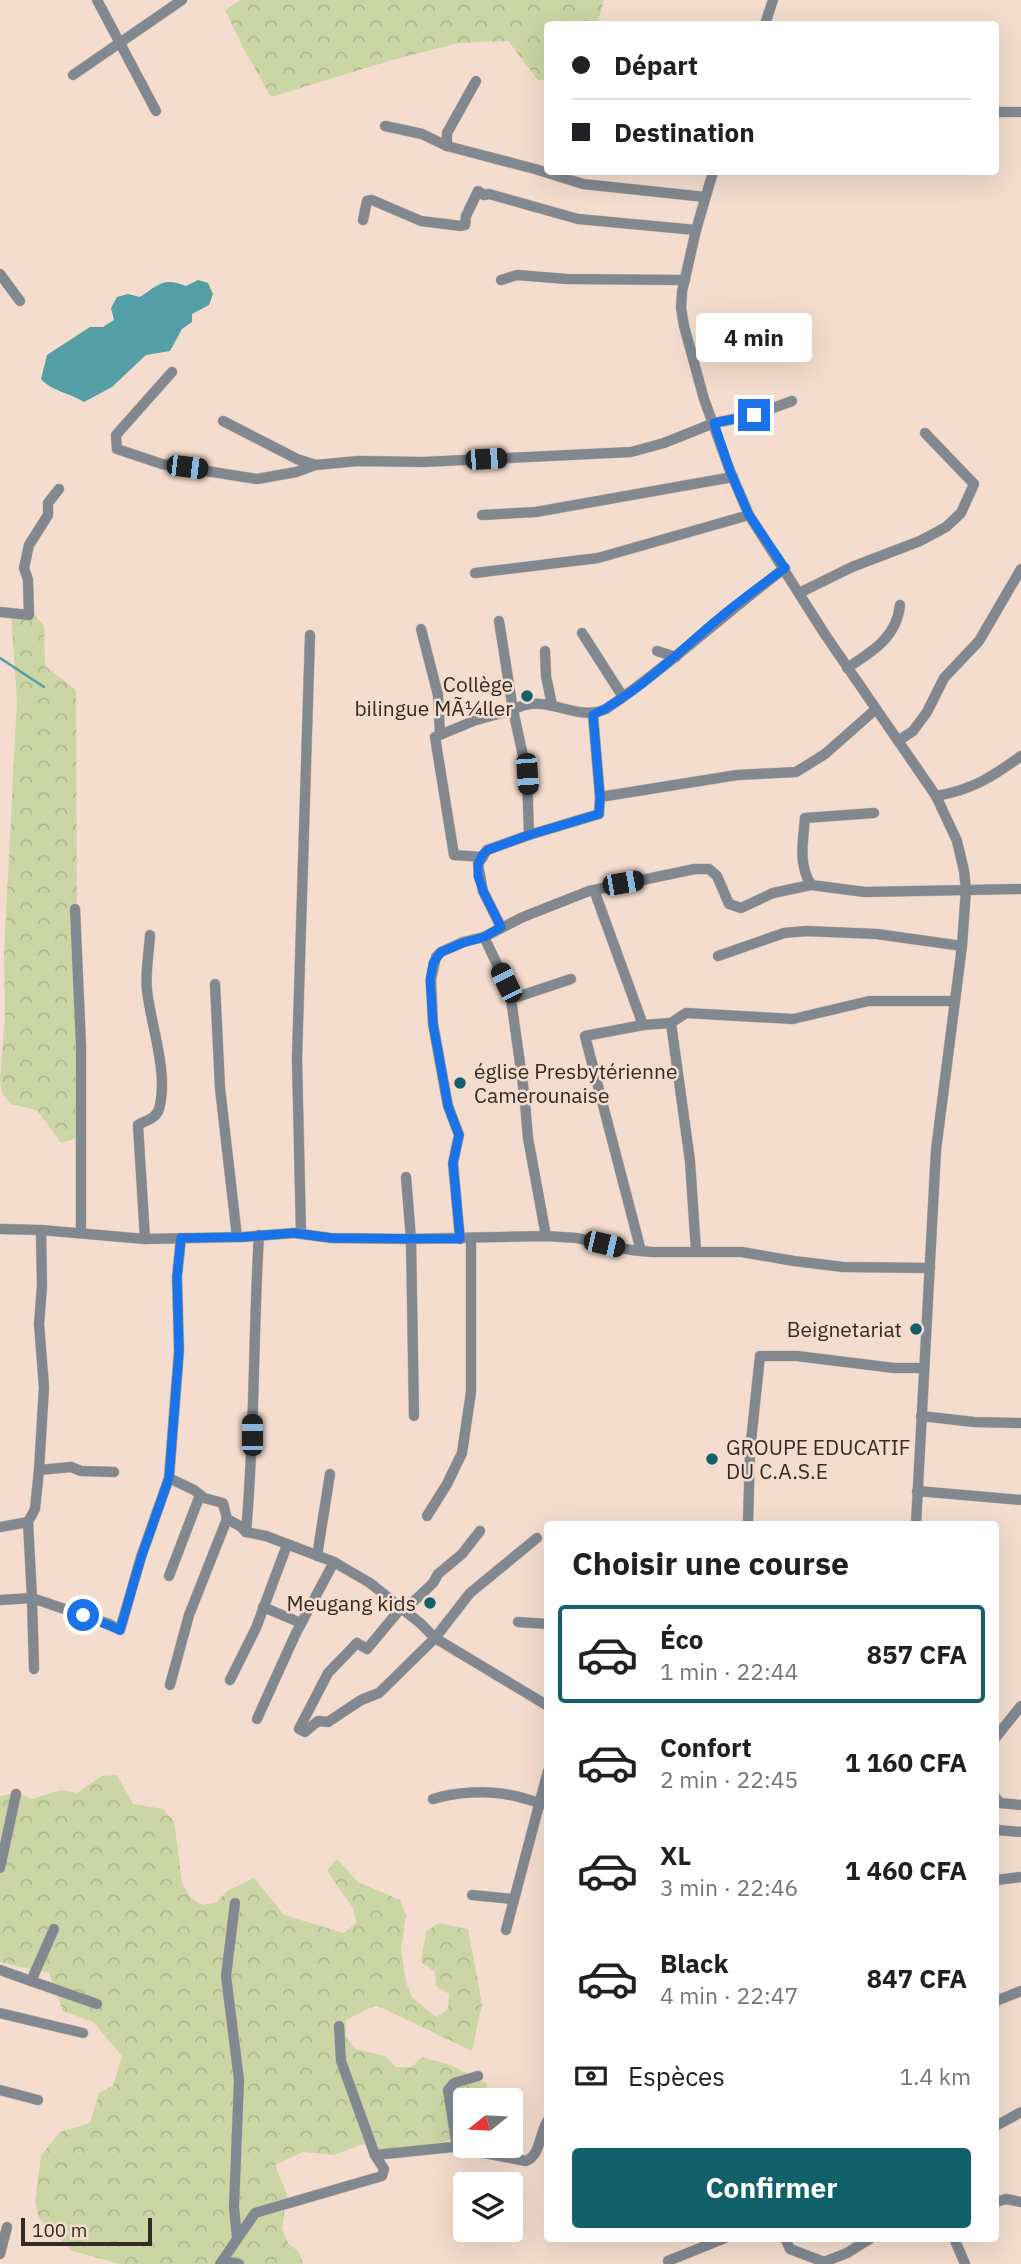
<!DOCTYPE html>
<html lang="fr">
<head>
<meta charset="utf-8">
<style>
	:root { --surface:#fff; --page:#f2f2f2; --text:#202124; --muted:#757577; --line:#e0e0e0; --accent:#12606a }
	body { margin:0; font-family:"IBM Plex Sans",sans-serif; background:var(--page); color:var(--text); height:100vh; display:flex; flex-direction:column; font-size:26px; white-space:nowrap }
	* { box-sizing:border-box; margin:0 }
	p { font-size:23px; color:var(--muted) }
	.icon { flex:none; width:38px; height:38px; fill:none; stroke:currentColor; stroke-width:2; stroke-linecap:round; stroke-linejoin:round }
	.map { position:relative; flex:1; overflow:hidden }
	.sheet { position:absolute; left:544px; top:1521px; width:455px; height:721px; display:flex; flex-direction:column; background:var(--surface); border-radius:7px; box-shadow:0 7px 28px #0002 }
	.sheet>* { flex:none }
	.top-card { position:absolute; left:544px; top:21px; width:455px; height:154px; border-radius:7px; box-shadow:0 7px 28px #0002; display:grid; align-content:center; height:154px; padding:0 28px; background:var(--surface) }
	.needle { width:46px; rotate:252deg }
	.tools { position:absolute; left:453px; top:2088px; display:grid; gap:14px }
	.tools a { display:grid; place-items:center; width:70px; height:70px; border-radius:7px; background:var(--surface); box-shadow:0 7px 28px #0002; font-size:35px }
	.scale { position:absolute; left:21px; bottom:18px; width:131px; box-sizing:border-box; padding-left:7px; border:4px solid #332b25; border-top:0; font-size:19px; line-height:24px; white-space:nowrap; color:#332b25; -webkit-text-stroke:5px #f4ddce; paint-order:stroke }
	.end { position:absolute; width:32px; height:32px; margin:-16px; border:9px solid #1a73e8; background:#fff; box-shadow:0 0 0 4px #fff }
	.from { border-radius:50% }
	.bubble { position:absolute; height:49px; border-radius:7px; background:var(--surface); box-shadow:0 7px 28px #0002; font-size:23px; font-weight:700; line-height:49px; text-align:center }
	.car { position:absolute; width:21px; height:42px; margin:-21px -10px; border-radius:9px; box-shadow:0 0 5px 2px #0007; background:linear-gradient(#222 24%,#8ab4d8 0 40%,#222 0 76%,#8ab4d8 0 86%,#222 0) }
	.top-card b { display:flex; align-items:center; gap:24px; height:66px; font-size:26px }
	.top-card b+b { border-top:2px solid var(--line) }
	.top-card i { width:18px; height:18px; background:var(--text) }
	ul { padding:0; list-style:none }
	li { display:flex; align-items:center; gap:21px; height:98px; margin:0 14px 10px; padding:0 14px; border:4px solid transparent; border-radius:7px }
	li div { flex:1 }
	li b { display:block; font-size:26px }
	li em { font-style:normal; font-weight:700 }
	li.active { border-color:var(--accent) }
	li>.icon { width:63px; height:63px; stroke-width:1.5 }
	h2 { padding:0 28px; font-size:32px; line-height:84px }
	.pay { display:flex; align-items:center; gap:18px; height:77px; padding:0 28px; font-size:26px }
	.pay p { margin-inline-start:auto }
	.action { display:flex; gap:14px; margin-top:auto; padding:14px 28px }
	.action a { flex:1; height:80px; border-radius:7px; background:var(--accent); color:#fff; font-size:28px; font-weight:700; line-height:80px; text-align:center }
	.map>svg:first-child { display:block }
	.forest { fill:url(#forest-crowns) }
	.water { fill:#549ea6 }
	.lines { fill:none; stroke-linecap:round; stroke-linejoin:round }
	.stream { stroke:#549ea6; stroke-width:2.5 }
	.street-casing { stroke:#cdb9ac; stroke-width:11 }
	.street { stroke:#818890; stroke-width:10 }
	.route { stroke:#1a73e8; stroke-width:9 }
	.poi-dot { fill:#12606a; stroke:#f4ddce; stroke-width:2.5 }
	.labels { text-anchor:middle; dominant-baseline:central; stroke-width:5; stroke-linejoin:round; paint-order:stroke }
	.poi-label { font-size:21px; fill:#332b25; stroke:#f4ddce; text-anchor:end }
</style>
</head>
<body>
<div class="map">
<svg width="1021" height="2264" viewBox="0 0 1021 2264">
	<defs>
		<pattern id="forest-crowns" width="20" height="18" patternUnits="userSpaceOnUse" patternTransform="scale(1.75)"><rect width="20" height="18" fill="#cbd6a4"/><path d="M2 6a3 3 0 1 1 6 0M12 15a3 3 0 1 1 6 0" fill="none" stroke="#afb88d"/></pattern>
	</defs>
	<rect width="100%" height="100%" fill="#f4ddce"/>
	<!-- forest -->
	<g class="forest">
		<path d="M241,0H604L597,24H548V80H538L508,41L458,43L389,61L271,97L246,53L225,10Z"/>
		<path d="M11,615H35L44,626L45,666L76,690L78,1138L61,1143L37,1110L10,1104L2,1093L0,1080L5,1016L4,953L17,699Z"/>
		<path d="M117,1775L133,1804L163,1809L174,1821L182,1883L190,1897L202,1905L217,1902L227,1891L254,1878L284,1915L344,1933L356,1923L353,1908L327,1871L337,1859L358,1882L400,1900L406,1916L401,1950L406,1982L412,1997L436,2017L448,2009L449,1994L436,1986L435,1972L421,1962L426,1932L438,1923L468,1929L482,2004L472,2051L376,2005L346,2020V2036L355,2049L385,2056L396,2067H411L422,2057L451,2065L487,2084L485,2100H466V2146H479L477,2157L450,2140L392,2157L363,2144L334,2155L303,2152L275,2165L287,2194L282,2228L288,2243L299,2252L303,2264H121L72,2251L39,2218L35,2203L41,2156L60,2132L90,2123L99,2093L113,2086L122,2056L93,2022L63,2011L49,1973L0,1962V1796L17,1793L32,1799L61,1790L77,1793L102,1776Z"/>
	</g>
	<!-- water -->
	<path class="water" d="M198,280L208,283L213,294L209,305L192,314V322L182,329L170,351L146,355L112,387L84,402C68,392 53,392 41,379L47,355L90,327H103L114,320L111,308L117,297L128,294L140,297C159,284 164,277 186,286Z"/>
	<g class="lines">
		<!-- stream -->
		<path class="stream" d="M0,658L44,687"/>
		<defs>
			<g id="street">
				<path d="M97,0L156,111"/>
				<path d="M765,24L773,0"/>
				<path d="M73,75L182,0"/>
				<path d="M476,81L447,133V146L535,169L583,184L705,197"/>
				<path d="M996,112H1021"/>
				<path d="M385,126L422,134L447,146"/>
				<path d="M713,172L696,230L682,292L681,308L684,326L704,399L730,471L749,515L826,636L936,796L957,841L964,871L966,889L962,946L936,1150L916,1524"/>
				<path d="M363,220L367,201L372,200L421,221L461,226L465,225L466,216L478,191L484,195L489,194L578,219L696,230"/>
				<path d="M0,274L20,301"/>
				<path d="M501,280L517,275L567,279L685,280"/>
				<path d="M172,372L116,435L117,449L162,464L257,479L296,472L315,465"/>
				<path d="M223,421L297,459L316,465L358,461L423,462L631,452L664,443L714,423L754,415L792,401"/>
				<path d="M482,515L536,512L733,477"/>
				<path d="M475,573L598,558L749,515"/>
				<path d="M799,593L852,567L920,541L946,527L961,513L974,484L925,433"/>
				<path d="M0,612L29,615L28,580L24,568L29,545L48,515V503L59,489"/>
				<path d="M421,629L438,695L440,735"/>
				<path d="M582,633L623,697"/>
				<path d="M545,651L546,676L552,705"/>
				<path d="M657,651L676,657"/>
				<path d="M847,668C872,652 897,637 900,605"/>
				<path d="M898,741L913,731L927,712L944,678L979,641L1021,569"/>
				<path d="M936,796C972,790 992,777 1021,756"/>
				<path d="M600,797L737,775L796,772L825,754L876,709"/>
				<path d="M529,835L599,814L600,797L593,715"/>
				<path d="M483,857L454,855L435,737L476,720L513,710L499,621"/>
				<path d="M811,885C798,864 803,842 805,818L874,813"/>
				<path d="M594,890L643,1025L671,1023"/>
				<path d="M75,909L81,1046V1233"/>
				<path d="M501,927L483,891L478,864L487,850L529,835L527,774L513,710C546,691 574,723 606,709C669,666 724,614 785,568"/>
				<path d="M484,937L506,983L511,999L571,979"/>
				<path d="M718,956L784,933L806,931L877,934L962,946"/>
				<path d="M215,984L220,1088L237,1237"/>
				<path d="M511,999L524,1092L528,1138L546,1236"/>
				<path d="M406,1177L411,1239L414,1416"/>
				<path d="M0,1229L41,1230L145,1239L243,1237L294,1233L331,1238L407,1239L546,1236L577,1238L631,1250L652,1252H742L794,1261L843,1267L930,1268"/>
				<path d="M301,1233L297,1058L310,635"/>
				<path d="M145,1239L138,1125C146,1120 156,1119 159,1109C169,1073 151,1027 147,990C145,973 149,953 150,935"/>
				<path d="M460,1239L453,1163L459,1135L448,1106L433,1024L431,980L436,957L441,952L463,942L484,937L523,917L589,891L695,869H709L717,876L729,904L741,908L773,893L811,885L865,892L1021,889"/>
				<path d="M641,1251L585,1036L643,1025"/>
				<path d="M696,1251L690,1161L671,1023L686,1013L793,1019L869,1001H955"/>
				<path d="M921,1416L974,1422L1021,1423"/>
				<path d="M39,1470L71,1467L81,1471L114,1472"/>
				<path d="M169,1478L194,1490L204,1498L223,1503L227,1519L240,1526L246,1532L266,1536L334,1562L370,1583L420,1623L435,1638L548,1706"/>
				<path d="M917,1491L1021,1500"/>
				<path d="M427,1516L447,1484L462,1453L471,1392V1238"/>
				<path d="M748,1524L750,1451L760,1356H797L894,1368H924"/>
				<path d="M0,1527L28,1522"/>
				<path d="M480,1531L462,1554L438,1574L433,1583L412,1603L401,1608L367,1649L357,1643L328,1673L299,1729L305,1732L318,1721L328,1722L361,1700L379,1693L435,1638L470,1593L537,1538"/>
				<path d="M246,1532C255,1434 253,1334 259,1235"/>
				<path d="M317,1556L330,1474"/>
				<path d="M169,1576L200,1495"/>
				<path d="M0,1600L32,1598L28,1522L35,1509L39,1470L44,1387L39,1324L42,1286L41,1230"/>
				<path d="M263,1607L301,1623"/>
				<path d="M518,1622L548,1624"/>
				<path d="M34,1669L32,1598L109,1624L120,1630L141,1557L169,1478L179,1351L177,1277L181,1238"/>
				<path d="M230,1680L256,1628L287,1545"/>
				<path d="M170,1685L189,1615L227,1519"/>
				<path d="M257,1719L296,1633L334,1562"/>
				<path d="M996,1737L1021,1706"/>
				<path d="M996,1798L1000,1803L1021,1805"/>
				<path d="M433,1799C455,1792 487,1790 510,1795C523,1797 535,1803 548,1804"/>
				<path d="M996,1830L1021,1832"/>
				<path d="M0,1868L16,1794"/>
				<path d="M996,1880L1021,1877"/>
				<path d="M472,1895L513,1899"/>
				<path d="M235,1903L226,1976L239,2080L234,2207L237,2237"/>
				<path d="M506,1930L548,1771"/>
				<path d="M0,1970L31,1981L54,1929"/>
				<path d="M31,1981L97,2004"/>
				<path d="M996,2001L1021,1991"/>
				<path d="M0,2013L83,2033"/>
				<path d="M339,2026L341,2061L375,2155"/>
				<path d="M0,2090L38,2100"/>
				<path d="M996,2126L1021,2112"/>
				<path d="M457,2147L448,2090L454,2083L478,2076"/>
				<path d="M996,2202L1006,2199L1021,2202"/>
				<path d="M785,2238L790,2249L824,2262L847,2253L871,2238"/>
				<path d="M954,2238L965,2264"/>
				<path d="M0,2254L7,2227"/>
				<path d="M223,2260L239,2264"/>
				<path d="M668,2261L725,2238"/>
				<path d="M220,2264L255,2213L382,2176L384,2169L375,2155L453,2147L526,2161C541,2155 539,2133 548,2120"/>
			</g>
		</defs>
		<!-- street casing -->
		<use href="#street" class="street-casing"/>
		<!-- street -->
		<use href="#street" class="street"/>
	</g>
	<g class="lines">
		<!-- route -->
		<path class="route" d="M83,1615L120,1630L141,1558L169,1478L179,1351L177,1277L181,1238L243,1237L294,1233L331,1238L460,1239L453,1163L459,1135L448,1106L433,1024L430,980L433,963L441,952L463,943L484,937L501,927L483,891L478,876V864L483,854L488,850L529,835L599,814L600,797L593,715C635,695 677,654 712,624C735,604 760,586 785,568L749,515L730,471L714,423L754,415"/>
	</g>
	<!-- markers -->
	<g class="poi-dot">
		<circle cx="527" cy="696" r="7"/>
		<circle cx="460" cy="1083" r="7"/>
		<circle cx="916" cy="1329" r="7"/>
		<circle cx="712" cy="1459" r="7"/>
		<circle cx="430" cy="1603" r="7"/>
	</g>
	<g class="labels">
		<!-- poi labels -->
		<g class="poi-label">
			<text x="513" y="684">Collège<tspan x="513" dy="24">bilingue MÃ¼ller</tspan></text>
			<text x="474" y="1071" text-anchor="start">église Presbytérienne<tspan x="474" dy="24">Camerounaise</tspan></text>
			<text x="902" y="1329">Beignetariat</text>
			<text x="726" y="1447" text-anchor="start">GROUPE EDUCATIF<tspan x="726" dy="24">DU C.A.S.E</tspan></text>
			<text x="416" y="1603">Meugang kids</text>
		</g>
	</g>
</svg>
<div class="tools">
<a><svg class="needle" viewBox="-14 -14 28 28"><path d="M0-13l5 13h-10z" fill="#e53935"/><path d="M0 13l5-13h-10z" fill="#757577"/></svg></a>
<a><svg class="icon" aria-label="layers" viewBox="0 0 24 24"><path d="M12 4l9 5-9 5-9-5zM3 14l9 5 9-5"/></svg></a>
</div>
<div class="scale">100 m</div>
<i class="end from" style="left:83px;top:1615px"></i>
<i class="end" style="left:754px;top:415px"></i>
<div class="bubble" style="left:696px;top:313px;width:116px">4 min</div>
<i class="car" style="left:486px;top:459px;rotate:87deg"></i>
<i class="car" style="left:187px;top:467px;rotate:97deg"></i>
<i class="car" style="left:527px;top:774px;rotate:176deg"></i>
<i class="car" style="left:623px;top:883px;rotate:80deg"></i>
<i class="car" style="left:506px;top:983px;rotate:334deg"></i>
<i class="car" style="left:604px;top:1244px;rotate:103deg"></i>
<i class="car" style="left:252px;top:1435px;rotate:0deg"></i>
<div class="top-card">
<b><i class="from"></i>Départ</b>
<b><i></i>Destination</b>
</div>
<section class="sheet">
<h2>Choisir une course</h2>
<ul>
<li class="active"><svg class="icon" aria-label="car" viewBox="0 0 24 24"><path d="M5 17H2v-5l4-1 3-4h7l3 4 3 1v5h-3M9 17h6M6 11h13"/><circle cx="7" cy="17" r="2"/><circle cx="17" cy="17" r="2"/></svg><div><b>Éco</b><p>1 min · 22:44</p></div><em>857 CFA</em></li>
<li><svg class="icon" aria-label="car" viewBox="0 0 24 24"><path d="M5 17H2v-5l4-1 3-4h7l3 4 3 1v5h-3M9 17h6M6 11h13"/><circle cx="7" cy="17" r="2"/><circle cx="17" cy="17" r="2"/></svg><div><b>Confort</b><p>2 min · 22:45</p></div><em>1 160 CFA</em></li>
<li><svg class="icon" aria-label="car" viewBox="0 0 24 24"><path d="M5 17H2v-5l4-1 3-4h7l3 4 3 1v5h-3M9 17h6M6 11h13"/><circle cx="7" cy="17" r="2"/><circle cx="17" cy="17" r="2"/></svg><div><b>XL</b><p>3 min · 22:46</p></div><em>1 460 CFA</em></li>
<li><svg class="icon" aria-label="car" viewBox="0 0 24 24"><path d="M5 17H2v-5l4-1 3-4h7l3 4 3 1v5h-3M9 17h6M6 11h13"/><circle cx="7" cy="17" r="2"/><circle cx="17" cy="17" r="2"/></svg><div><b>Black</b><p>4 min · 22:47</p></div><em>847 CFA</em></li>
</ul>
<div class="pay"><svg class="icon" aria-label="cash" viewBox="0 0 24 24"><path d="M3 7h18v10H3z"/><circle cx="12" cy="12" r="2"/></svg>Espèces<p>1.4 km</p></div>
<div class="action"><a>Confirmer</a></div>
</section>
</div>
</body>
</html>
